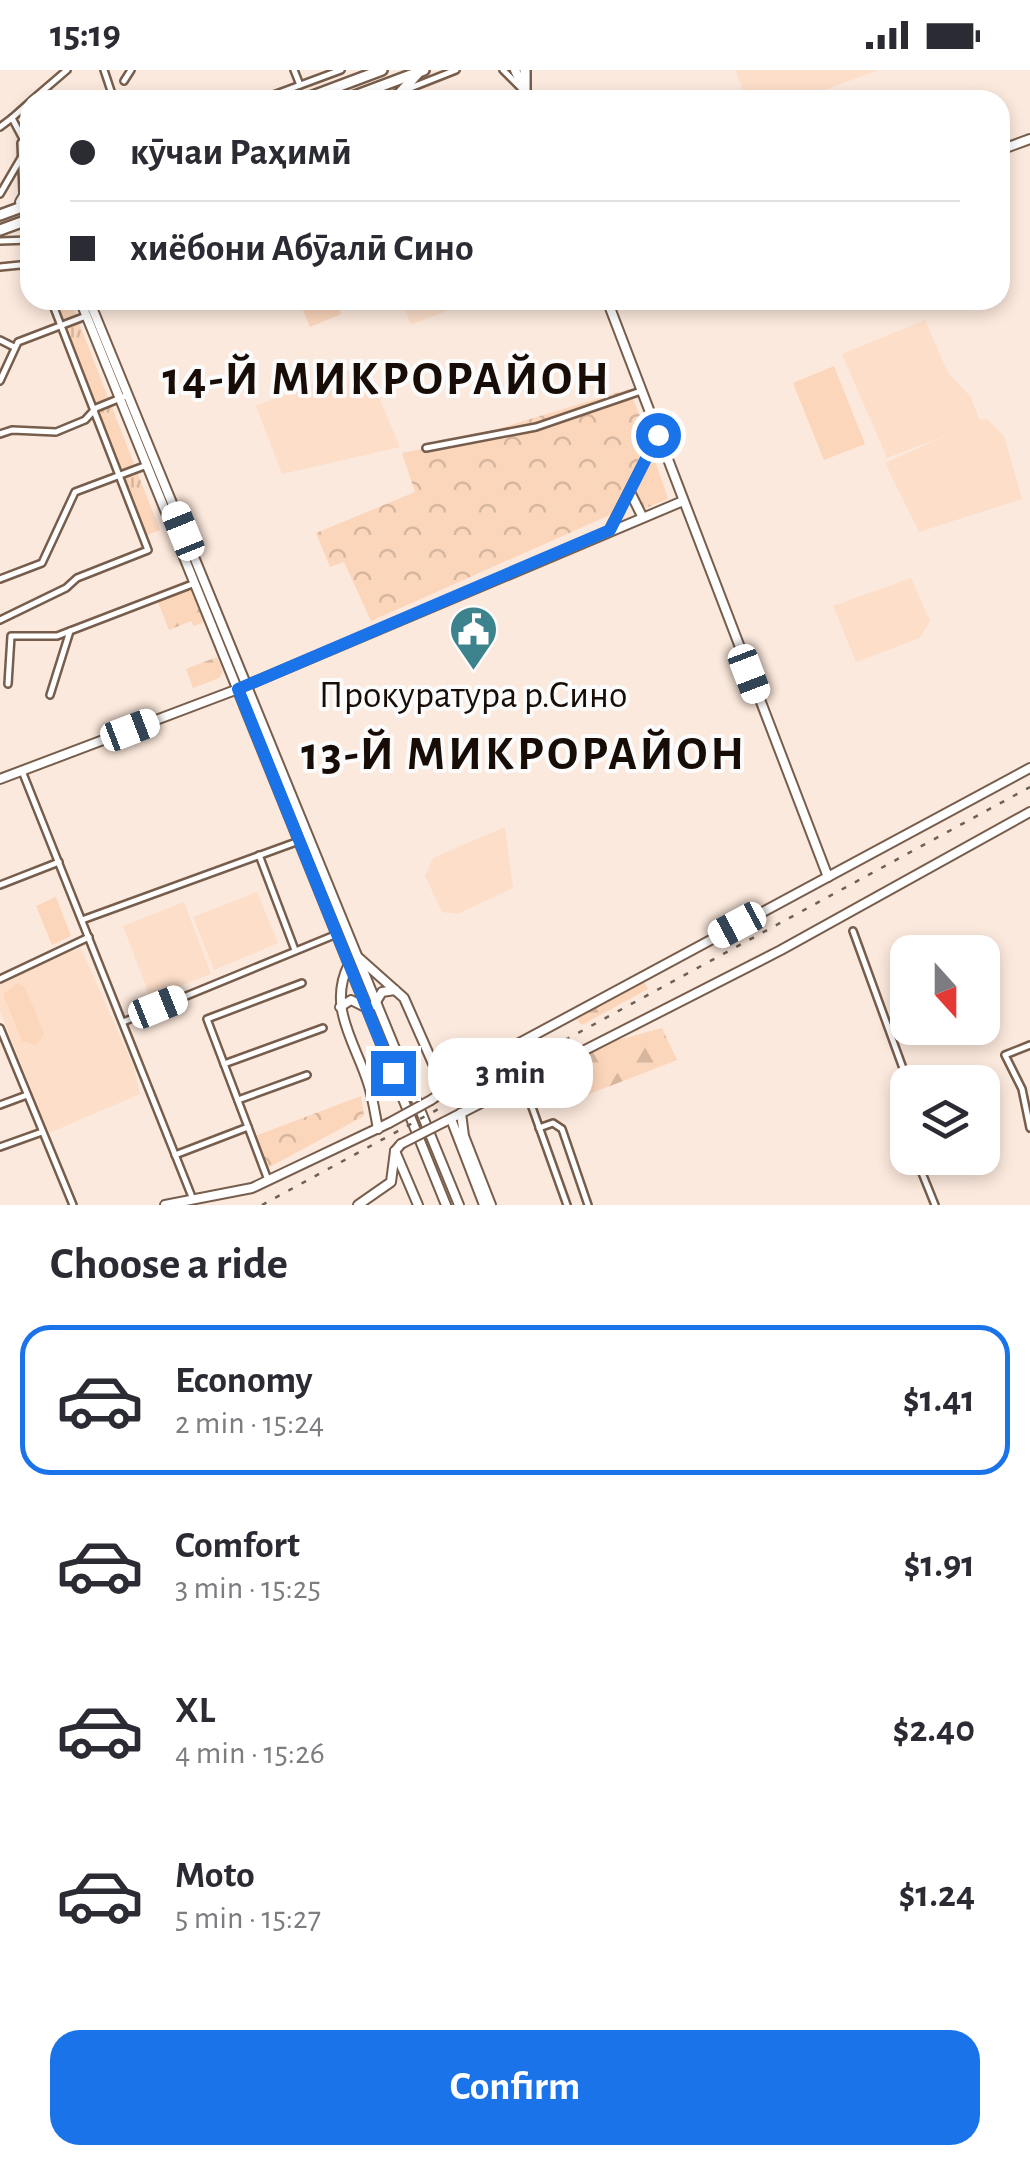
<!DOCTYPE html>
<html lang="en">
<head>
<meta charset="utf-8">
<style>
	:root { --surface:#fff; --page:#f2f2f3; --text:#2b2b33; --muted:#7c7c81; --line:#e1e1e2; --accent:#1a73e8 }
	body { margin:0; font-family:"Alegreya Sans",sans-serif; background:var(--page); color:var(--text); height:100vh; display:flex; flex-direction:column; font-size:38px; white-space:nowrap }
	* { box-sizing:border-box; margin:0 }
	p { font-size:32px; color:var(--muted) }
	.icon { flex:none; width:55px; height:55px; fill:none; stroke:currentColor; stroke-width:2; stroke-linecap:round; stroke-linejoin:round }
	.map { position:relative; height:1135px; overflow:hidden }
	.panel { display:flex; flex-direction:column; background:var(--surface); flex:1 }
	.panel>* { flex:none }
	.banner { position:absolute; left:20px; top:20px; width:990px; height:220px; border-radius:30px; box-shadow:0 5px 15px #0003; display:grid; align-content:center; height:220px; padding:0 50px; background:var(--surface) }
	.needle { width:65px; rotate:159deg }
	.buttons { position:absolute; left:890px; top:865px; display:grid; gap:20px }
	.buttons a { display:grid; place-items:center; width:110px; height:110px; border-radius:20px; background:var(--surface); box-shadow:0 5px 15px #0003; font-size:50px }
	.end { position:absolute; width:45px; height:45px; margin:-22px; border:12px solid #1a73e8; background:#fff; box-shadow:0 0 0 5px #fff }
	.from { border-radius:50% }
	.bubble { position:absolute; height:70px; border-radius:30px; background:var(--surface); box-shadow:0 5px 15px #0003; font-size:32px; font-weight:700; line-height:70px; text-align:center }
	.car { position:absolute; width:30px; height:60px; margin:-30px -15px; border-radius:12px; box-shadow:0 0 8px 2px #0007; background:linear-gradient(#fff 24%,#345 0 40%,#fff 0 76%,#345 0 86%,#fff 0) }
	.banner b { display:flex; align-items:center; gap:35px; height:95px; font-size:38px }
	.banner b+b { border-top:2px solid var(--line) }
	.banner i { width:25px; height:25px; background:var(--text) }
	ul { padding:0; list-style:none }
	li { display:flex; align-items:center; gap:30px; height:150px; margin:0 20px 15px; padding:0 30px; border:5px solid transparent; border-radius:30px }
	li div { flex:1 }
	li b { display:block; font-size:38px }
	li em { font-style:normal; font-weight:700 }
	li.active { border-color:var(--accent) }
	li>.icon { width:90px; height:90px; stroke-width:1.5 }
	h2 { padding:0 50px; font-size:45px; line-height:120px }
	.cta { display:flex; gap:20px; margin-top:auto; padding:20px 50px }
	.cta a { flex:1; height:115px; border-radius:30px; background:var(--accent); color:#fff; font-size:40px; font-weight:700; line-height:115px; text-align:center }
	.status { display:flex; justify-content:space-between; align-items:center; height:70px; padding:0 50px; background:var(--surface); direction:ltr }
	.status svg { height:28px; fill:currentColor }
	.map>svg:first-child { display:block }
	.built { fill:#fcdec9 }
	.grass { fill:url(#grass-tufts) }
	.forest { fill:url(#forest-firs) }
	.park { fill:url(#park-crowns) }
	.pitch { fill:#fbd6bb }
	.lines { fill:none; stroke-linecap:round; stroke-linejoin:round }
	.street-casing { stroke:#775d4b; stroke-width:10 }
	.secondary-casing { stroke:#775d4b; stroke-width:12 }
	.primary-casing { stroke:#775d4b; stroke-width:14 }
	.street { stroke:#fff; stroke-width:5 }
	.secondary { stroke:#fff; stroke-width:8 }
	.primary { stroke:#fff; stroke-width:9 }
	.rail { stroke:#6d6057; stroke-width:2.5; stroke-dasharray:5 10; stroke-linecap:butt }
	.secondary-bridge-casing { stroke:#775d4b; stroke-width:12; stroke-linecap:butt }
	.secondary-bridge { stroke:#fff; stroke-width:8 }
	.route { stroke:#1a73e8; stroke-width:12 }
	.labels { text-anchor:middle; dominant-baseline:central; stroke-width:8; stroke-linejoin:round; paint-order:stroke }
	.poi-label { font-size:38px; fill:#170d06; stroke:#fbfbfb }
	.district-label { font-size:48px; font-weight:bold; letter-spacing:2.5px; fill:#170d06; stroke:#fbfbfb }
</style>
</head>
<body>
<div class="status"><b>15:19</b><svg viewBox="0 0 49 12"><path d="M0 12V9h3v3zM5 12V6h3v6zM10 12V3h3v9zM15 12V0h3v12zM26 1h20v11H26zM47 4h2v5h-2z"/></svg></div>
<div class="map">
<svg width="1030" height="1135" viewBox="0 0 1030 1135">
	<defs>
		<pattern id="grass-tufts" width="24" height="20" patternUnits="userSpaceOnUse" patternTransform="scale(2.5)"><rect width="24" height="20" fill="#fbd6bb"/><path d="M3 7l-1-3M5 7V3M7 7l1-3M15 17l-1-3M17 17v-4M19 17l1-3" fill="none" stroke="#d6b69f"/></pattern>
		<pattern id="forest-firs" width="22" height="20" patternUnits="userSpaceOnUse" patternTransform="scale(2.5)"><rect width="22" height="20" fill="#fbd6bb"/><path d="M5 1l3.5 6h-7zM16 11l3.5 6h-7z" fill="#d6b69f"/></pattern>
		<pattern id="park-crowns" width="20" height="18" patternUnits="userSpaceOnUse" patternTransform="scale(2.5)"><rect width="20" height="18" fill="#fbd6bb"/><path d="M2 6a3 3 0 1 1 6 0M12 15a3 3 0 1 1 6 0" fill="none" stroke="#d6b69f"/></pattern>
	</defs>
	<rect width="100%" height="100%" fill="#fce9dd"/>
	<!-- built -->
	<g class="built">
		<path d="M735,0H878L797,30H747Z"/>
		<path d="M401,230H474L411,255Z"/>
		<path d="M925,250L948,303L970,326L980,350L986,348L1004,366L1022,429L919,462L885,393L949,364L887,388L842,284Z"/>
		<path d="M365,294L400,377L282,404L256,336Z"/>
		<path d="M911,508L930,551L920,568L856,592L833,536Z"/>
		<path d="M505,757L513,818L457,844L442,842L425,806L433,788Z"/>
		<path d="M257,822L278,873L214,900L193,847Z"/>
		<path d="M184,832L211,904L150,927L123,856Z"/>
		<path d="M81,878L134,998L140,1024L49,1063L0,941V912Z"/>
	</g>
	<!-- grass -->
	<g class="grass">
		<path d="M54,230H70L160,460L145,466Z"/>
		<path d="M654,387L668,429L641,440L634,426Z"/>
	</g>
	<!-- forest -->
	<g class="forest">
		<path d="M190,517L204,552L194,556L191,551L169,560L157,530Z"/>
		<path d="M217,587L223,602L219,608L193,618L186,599Z"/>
		<path d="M644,911L648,919L582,955L576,949Z"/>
		<path d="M662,958L677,990L587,1025L575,991L618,970Z"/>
	</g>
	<!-- park -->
	<g class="park">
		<path d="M629,319L649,368L610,445L371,551L344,492L330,497L316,463L415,422L402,383L455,372Z"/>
		<path d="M361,1026L364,1046L268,1098L255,1066Z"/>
	</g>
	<!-- pitch -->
	<g class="pitch">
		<path d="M299,230H335L341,244L310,257Z"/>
		<path d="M834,296L865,374L824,390L793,313Z"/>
		<path d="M56,827L71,866L52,875L36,836Z"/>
		<path d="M18,913L25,917L44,964L36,975L22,971L3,924Z"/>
	</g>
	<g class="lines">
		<defs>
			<g id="street">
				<path d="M104,0L114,30"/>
				<path d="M294,0L300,15"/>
				<path d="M503,0L522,19"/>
				<path d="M124,11L131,0"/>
				<path d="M32,30L67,0"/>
				<path d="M260,30L341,0"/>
				<path d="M380,30L456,0"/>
				<path d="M30,32L12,48L30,82"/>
				<path d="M0,57L12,48"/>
				<path d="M21,73L23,122"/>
				<path d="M0,124L21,88"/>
				<path d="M0,171L30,170"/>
				<path d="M0,197L30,194"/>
				<path d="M0,270L14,277"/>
				<path d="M0,311L18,272L86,246"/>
				<path d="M0,364L12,360L56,362L85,350L96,338L128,325"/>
				<path d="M426,378L536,357L641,321"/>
				<path d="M0,509L42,493L75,422L147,395"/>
				<path d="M0,550L66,518L77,508L148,480L51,230"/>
				<path d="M8,614L11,566H57L195,513"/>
				<path d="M50,625L70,561"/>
				<path d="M22,701L192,1127"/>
				<path d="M259,785L295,880"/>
				<path d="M0,815L59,792"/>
				<path d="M82,850L299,771"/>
				<path d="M853,861L908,1012"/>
				<path d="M0,909L89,867"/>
				<path d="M123,952L337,864"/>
				<path d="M0,958L73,1135"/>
				<path d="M1030,975L1005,985L1022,1019L1030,1058"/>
				<path d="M224,994L323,958"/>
				<path d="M523,1012L567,1135"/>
				<path d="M238,1030L307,1005"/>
				<path d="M0,1035L27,1025"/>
				<path d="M248,1057L268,1110"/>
				<path d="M539,1058L553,1053L562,1059L588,1135"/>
				<path d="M0,1077L42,1062"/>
				<path d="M175,1085L248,1057L207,949L302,913"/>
				<path d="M916,1088L935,1135"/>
				<path d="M981,1088L983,1093"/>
			</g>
			<g id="secondary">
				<path d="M515,0L529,30"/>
				<path d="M1000,80L1030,69"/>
				<path d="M30,115L20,132L30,154"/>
				<path d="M80,230L446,1135"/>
				<path d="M89,230L459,1135"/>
				<path d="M607,230L828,807"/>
				<path d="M630,422L642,446"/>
				<path d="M610,459L658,365"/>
				<path d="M0,709L238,619L683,431"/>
				<path d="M359,888L404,928L445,1021"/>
				<path d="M349,894C327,937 355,972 368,1013C373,1028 375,1044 378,1059"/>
				<path d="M374,935L382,922L395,920"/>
				<path d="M340,937L351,930L365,937"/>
				<path d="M431,1030L499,984L1030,698"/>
				<path d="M461,1043L464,1066L491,1135"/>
				<path d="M451,1049L484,1135"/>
				<path d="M444,1052L781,880L1030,742"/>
				<path d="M395,1081L418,1135"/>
				<path d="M165,1135L252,1118L389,1053"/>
				<path d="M358,1135L391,1112L395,1081L401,1074"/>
			</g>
			<g id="primary">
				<path d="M525,22V0"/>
				<path d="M400,23L418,3"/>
				<path d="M302,30L382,0"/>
				<path d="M344,30L424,0"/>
				<path d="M0,145L30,134"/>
				<path d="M0,160L30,149"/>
			</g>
		</defs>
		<!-- street casing -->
		<use href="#street" class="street-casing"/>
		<!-- secondary casing -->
		<use href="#secondary" class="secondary-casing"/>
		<!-- primary casing -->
		<use href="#primary" class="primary-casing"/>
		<!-- street -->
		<use href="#street" class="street"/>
		<!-- secondary -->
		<use href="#secondary" class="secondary"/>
		<!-- primary -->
		<use href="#primary" class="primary"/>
		<!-- rail -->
		<path class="rail" d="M262,1135L1030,717"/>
		<defs>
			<g id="secondary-bridge">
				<path d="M389,1053L431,1030"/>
				<path d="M401,1074L444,1052"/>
			</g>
		</defs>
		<!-- secondary-bridge casing -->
		<use href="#secondary-bridge" class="secondary-bridge-casing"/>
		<!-- secondary-bridge -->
		<use href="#secondary-bridge" class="secondary-bridge"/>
	</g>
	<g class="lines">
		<!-- route -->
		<path class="route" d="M393,1003L238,619L610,460L658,365"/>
	</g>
	<!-- icons -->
	<defs>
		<symbol id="civic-pin" viewBox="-11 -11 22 30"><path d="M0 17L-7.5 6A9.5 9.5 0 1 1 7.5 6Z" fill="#3d838d" stroke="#fbfbfb"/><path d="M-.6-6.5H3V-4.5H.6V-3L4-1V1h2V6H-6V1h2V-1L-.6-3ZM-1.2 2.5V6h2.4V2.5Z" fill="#fff"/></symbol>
	</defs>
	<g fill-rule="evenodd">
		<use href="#civic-pin" x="446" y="532" width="55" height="75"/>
	</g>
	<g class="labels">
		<!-- poi labels -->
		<g class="poi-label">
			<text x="473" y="626">Прокуратура р.Сино</text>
		</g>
		<!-- district labels -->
		<g class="district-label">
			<text x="387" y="310">14-Й МИКРОРАЙОН</text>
			<text x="524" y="685">13-Й МИКРОРАЙОН</text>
		</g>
	</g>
</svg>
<div class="buttons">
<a><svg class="needle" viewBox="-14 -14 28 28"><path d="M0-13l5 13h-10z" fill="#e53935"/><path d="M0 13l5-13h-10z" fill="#7c7c81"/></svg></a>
<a><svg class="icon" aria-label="layers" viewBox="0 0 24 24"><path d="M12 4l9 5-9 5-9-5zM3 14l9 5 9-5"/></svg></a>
</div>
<i class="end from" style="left:658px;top:365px"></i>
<i class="end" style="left:393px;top:1003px"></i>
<div class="bubble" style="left:428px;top:968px;width:165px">3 min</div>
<i class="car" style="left:183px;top:461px;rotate:338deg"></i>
<i class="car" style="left:749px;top:604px;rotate:159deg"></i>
<i class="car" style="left:130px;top:660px;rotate:69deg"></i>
<i class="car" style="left:737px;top:855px;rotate:242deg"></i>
<i class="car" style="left:158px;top:937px;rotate:68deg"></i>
<div class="banner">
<b><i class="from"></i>кӯчаи Раҳимӣ</b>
<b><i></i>хиёбони Абӯалӣ Сино</b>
</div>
</div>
<section class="panel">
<h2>Choose a ride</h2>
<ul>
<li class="active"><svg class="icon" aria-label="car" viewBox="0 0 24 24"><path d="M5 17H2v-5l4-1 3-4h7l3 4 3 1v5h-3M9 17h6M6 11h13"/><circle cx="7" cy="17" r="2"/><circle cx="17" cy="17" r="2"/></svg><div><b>Economy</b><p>2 min · 15:24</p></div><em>$1.41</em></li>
<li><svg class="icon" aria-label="car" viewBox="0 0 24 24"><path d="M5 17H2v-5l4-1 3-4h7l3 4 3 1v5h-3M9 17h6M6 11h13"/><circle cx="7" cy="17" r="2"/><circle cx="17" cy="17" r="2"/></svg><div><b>Comfort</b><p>3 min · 15:25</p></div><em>$1.91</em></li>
<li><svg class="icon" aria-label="car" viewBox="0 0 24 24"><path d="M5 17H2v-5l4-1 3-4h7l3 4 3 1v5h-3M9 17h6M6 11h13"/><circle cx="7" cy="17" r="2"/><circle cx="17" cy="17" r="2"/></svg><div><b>XL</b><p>4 min · 15:26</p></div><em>$2.40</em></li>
<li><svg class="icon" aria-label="car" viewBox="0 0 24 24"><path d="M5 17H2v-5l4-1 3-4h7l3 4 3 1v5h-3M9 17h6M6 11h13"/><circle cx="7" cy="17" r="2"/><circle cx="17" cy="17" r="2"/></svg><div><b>Moto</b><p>5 min · 15:27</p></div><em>$1.24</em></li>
</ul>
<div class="cta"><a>Confirm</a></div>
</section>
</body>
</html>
